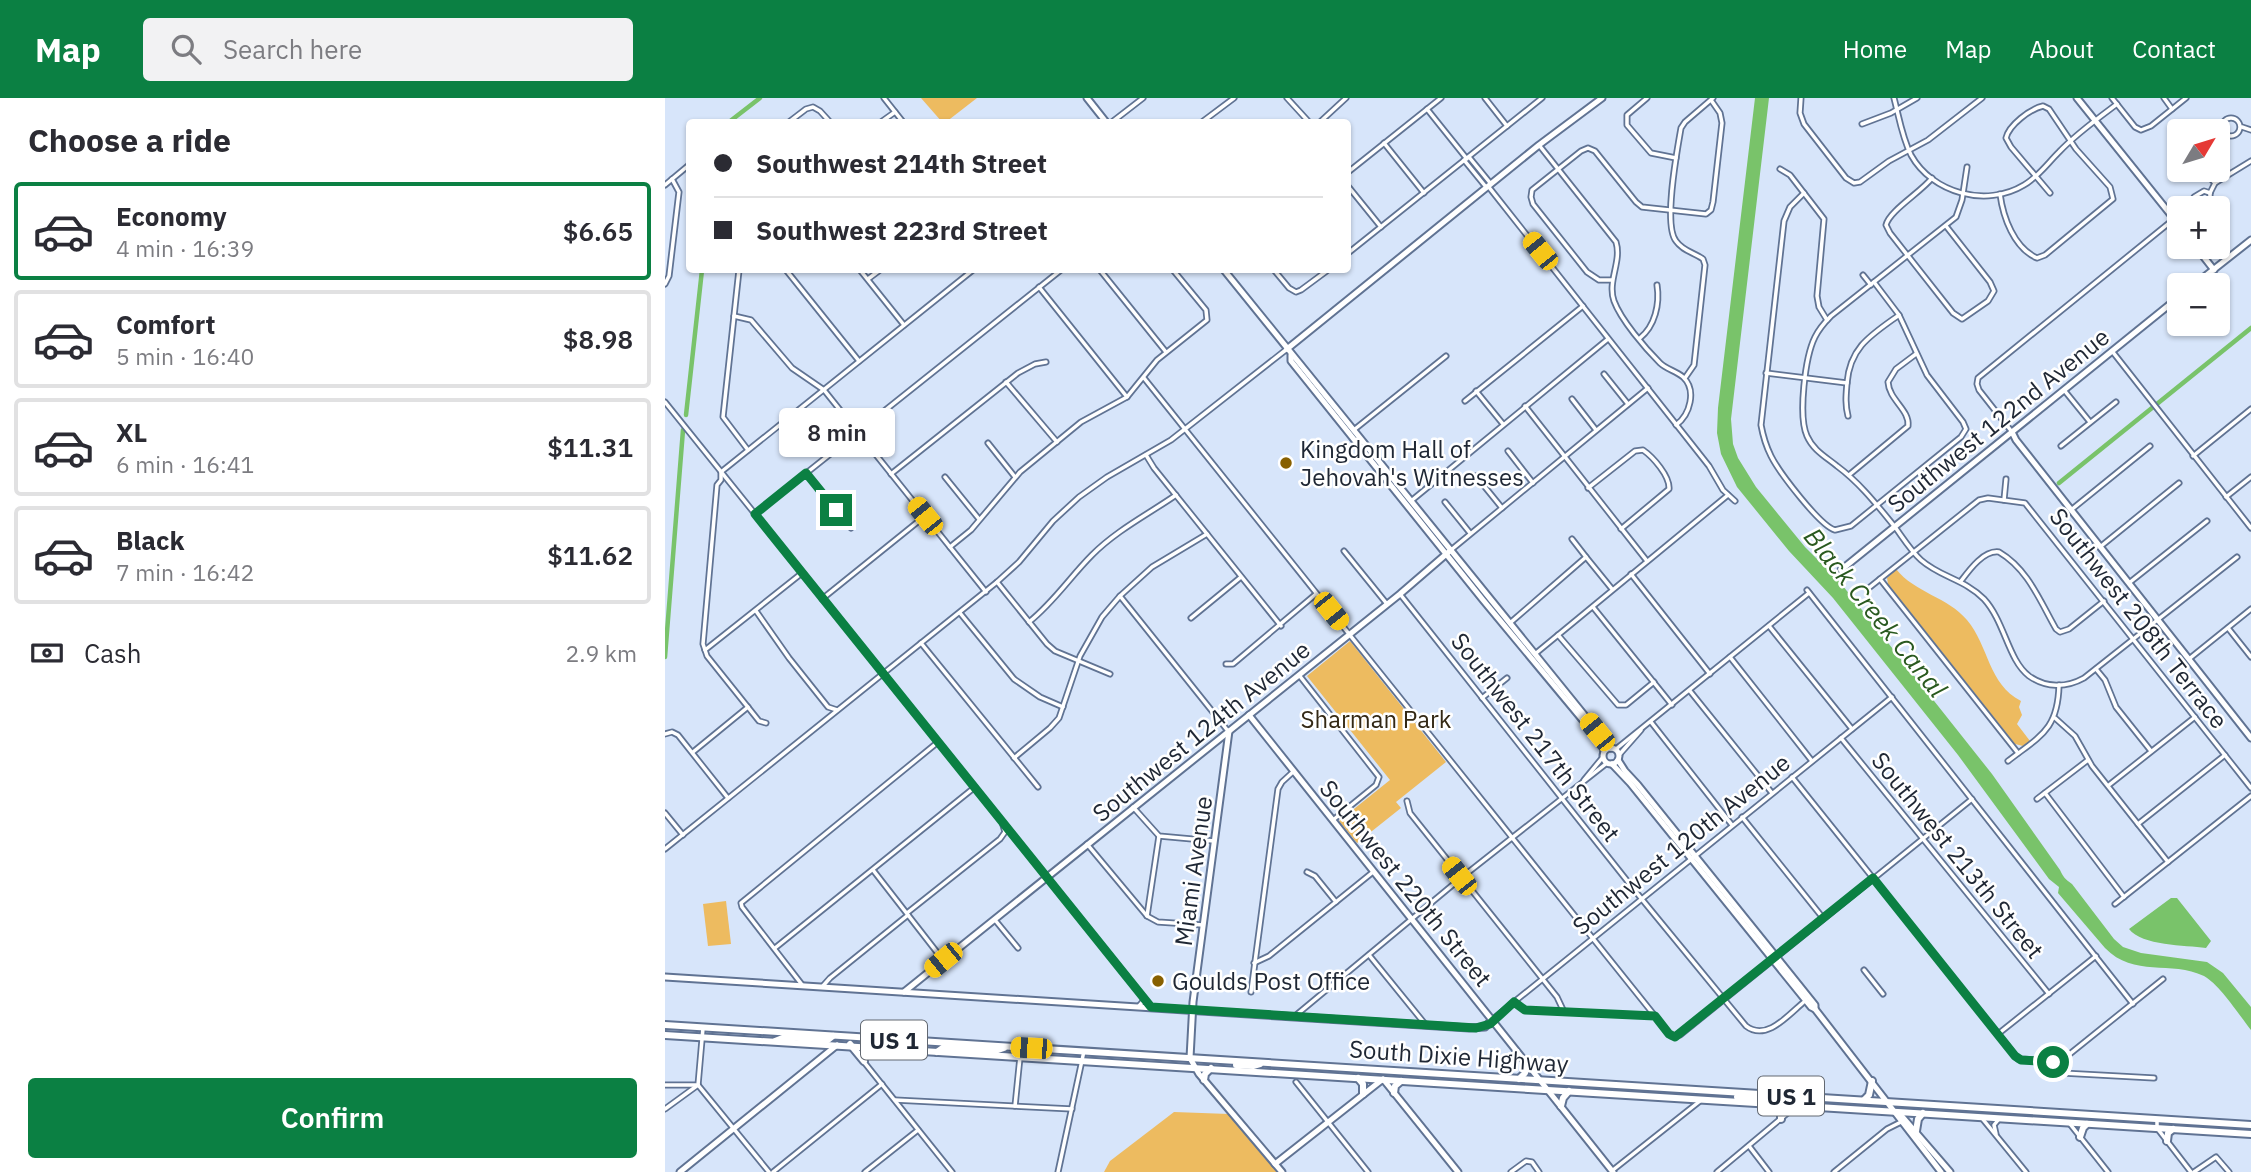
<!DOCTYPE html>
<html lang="en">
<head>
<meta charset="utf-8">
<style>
	:root { --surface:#fff; --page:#f2f2f3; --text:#2b2b33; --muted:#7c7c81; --line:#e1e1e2; --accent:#0b8043 }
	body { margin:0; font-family:"IBM Plex Sans",sans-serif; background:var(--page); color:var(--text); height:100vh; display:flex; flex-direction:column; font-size:26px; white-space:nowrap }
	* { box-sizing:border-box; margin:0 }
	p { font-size:23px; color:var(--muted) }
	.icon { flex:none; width:38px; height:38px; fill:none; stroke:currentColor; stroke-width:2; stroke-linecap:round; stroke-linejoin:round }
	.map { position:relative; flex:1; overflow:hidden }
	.drawer { display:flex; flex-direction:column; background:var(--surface); width:665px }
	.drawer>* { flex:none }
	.banner { position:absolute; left:21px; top:21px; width:665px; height:154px; border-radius:7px; box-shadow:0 2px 5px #0004; display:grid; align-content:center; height:154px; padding:0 28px; background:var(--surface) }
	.needle { width:46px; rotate:52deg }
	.fabs { position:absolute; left:1502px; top:21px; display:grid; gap:14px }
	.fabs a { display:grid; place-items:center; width:63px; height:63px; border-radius:7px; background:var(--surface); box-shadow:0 2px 5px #0004; font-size:35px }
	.end { position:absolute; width:32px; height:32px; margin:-16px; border:9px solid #0b8043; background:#fff; box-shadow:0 0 0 4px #fff }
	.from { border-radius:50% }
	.bubble { position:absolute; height:49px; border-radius:7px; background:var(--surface); box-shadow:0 2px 5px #0004; font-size:23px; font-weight:600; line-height:49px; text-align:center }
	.car { position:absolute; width:21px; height:42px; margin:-21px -10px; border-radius:9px; box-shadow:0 0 5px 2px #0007; background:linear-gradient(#f5c518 24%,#345 0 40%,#f5c518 0 76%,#345 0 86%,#f5c518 0) }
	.banner b { display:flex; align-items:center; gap:24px; height:66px; font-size:26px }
	.banner b+b { border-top:2px solid var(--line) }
	.banner i { width:18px; height:18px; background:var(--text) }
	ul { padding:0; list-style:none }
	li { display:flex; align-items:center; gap:21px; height:98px; margin:0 14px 10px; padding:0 14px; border:4px solid var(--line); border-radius:7px }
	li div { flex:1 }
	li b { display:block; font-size:26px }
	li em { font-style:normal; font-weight:600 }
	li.current { border-color:var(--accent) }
	li>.icon { width:63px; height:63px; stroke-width:1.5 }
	h2 { padding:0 28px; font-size:32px; line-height:84px }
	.pay { display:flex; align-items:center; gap:18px; height:77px; padding:0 28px; font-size:26px }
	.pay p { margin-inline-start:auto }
	.primary-button { display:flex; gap:14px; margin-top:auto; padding:14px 28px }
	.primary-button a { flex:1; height:80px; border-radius:7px; background:var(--accent); color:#fff; font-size:28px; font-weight:600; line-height:80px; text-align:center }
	header { display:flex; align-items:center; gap:42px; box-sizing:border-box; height:98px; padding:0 35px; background:var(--accent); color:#fff }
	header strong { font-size:33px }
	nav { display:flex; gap:38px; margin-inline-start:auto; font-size:24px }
	.search { width:490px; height:63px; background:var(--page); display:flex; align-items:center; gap:18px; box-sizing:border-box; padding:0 24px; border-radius:7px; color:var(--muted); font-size:26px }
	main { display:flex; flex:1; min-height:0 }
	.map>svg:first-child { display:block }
	.green { fill:#edbb60 }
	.water { fill:#79c36a }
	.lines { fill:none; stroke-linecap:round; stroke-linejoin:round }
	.canal { stroke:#79c36a; stroke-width:4.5 }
	.street-casing { stroke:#607393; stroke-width:7 }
	.secondary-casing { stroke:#607393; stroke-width:9 }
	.highway-casing { stroke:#607393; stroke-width:10 }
	.street { stroke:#fff; stroke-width:3.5 }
	.secondary { stroke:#fff; stroke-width:5 }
	.highway { stroke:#fff; stroke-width:6 }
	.route { stroke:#0b8043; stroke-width:9 }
	.poi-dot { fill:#886000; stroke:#fff; stroke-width:2.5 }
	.labels { text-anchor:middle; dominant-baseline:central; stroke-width:5; stroke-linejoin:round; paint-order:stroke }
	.shield { fill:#fff; stroke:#626871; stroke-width:2 }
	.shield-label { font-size:23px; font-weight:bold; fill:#1f2734 }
	.street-label { font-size:24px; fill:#1f2734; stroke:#fff }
	.poi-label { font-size:24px; fill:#1f2734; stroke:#fff; text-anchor:start }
	.park-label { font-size:24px; fill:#332815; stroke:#fff }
	.water-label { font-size:26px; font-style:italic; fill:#29591f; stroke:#fff }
</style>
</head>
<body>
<header>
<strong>Map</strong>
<div class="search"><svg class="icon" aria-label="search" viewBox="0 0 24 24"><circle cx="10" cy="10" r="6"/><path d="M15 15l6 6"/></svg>Search here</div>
<nav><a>Home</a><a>Map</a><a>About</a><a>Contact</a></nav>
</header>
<main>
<section class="drawer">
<h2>Choose a ride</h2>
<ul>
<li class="current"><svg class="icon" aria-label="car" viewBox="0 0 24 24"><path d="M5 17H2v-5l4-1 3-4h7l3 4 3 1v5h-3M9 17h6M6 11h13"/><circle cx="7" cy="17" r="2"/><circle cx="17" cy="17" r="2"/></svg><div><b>Economy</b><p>4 min · 16:39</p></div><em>$6.65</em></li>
<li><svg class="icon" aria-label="car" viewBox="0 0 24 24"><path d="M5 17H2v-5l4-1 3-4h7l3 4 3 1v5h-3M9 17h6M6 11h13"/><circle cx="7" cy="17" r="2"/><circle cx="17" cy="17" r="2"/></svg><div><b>Comfort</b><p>5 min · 16:40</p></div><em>$8.98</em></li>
<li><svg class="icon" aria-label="car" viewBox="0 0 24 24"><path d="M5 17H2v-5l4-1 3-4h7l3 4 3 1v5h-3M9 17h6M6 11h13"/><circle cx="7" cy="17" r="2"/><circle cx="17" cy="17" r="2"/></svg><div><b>XL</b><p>6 min · 16:41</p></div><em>$11.31</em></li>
<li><svg class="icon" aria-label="car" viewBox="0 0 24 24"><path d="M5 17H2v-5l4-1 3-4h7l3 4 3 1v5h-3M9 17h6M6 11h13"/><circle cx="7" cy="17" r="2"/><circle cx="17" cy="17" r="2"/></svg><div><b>Black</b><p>7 min · 16:42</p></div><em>$11.62</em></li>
</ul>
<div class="pay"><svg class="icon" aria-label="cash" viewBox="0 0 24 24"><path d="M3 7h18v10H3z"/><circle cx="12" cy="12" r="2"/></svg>Cash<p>2.9 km</p></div>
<div class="primary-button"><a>Confirm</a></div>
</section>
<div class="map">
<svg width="1586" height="1074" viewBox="0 0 1586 1074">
	<rect width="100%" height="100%" fill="#d7e5fa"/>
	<!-- green -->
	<g class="green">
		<path d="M256,0H312L281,24H277Z"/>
		<path d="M1231,471C1250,495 1283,499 1302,522C1324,548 1323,586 1356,603L1354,609L1357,617L1352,626L1365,643L1358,648L1350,646L1223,486L1222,480Z"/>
		<path d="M685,543L781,664L731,704L736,710L692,745L674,723L725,682L642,578Z"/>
		<path d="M61,803L66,846L43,848L38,806Z"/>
		<path d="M509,1014L564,1016L612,1074H439L445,1063Z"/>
	</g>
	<!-- water -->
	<g class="water">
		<path d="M1090,0H1104L1066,321L1068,346L1073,360L1091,389L1140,449L1174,483L1327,676L1395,772C1399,780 1399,780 1407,786L1449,841L1458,849L1476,855L1542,864L1558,875L1586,909V932C1574,917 1555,887 1539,878C1506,862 1469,880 1440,850L1393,795L1394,789L1384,781L1293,657L1168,500L1124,453L1072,389L1056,356L1052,335L1053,310Z"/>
		<path d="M1506,800H1512L1546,843L1541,850C1520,847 1477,848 1464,831Z"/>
	</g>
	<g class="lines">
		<!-- canal -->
		<g class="canal">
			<path d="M64,24L95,0"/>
			<path d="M21,317L37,172"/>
			<path d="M1394,385L1586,230"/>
			<path d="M0,559L18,332"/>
		</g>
		<defs>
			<g id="street">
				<path d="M219,0L238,24"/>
				<path d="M622,0L644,24"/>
				<path d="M820,0L842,28"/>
				<path d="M982,0L962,17V27L986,55L1011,60"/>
				<path d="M1136,0L1135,15L1139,26L1181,80L1189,85L1195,84L1224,63L1263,42L1317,0"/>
				<path d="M1229,0C1234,19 1237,39 1246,57C1267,95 1321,110 1359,87C1373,79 1382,66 1394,54C1411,36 1432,21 1452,6"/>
				<path d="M1447,0L1470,29L1476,32L1486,28L1521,0"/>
				<path d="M1499,0L1507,11"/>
				<path d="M762,11L802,61"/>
				<circle cx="1566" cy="29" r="9"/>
				<path d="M124,24L141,11L148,9L155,13L165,24"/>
				<path d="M216,24L230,14"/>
				<path d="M447,24L478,0"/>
				<path d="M537,24L569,0"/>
				<path d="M655,24L681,0"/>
				<path d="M1197,26L1226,15L1252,0"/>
				<path d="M1577,29L1586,32"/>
				<path d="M719,45L759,95"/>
				<path d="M874,47L951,144C957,164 942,183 949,203C956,222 980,250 995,265C1001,271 1011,273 1018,279C1032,292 1025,317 1011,327"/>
				<path d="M804,59L826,86"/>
				<path d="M799,62L821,89"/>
				<path d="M1514,62L1506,69L1507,75L1512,78L1521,72"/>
				<path d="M1302,69L1297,102L1291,119L1166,218C1160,224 1154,231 1150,239C1140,259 1133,318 1142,338C1148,352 1161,359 1172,368C1195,385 1212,407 1230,429C1238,440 1246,453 1256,462C1275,479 1301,482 1319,501C1340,524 1343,562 1364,578C1381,590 1401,590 1419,580L1572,459"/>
				<path d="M1115,71L1125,77L1159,121L1152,198L1154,209L1162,222"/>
				<path d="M1537,72L1550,85"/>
				<path d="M682,75L776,0"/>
				<path d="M1267,80C1256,94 1224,113 1221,127L1225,135L1288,215L1297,221L1323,203L1329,193L1325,184L1281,128"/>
				<path d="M0,87L24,67"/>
				<path d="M682,87L716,129"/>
				<path d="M823,88L1044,368L1058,392L1070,403"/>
				<path d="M1139,95L1125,109L1119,123L1096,327C1098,338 1101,348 1106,358C1114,374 1155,428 1170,432L1186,428L1296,339L1301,331L1298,324L1262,277L1234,217L1209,184"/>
				<path d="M1545,95L1550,85L1586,63"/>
				<path d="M1545,95V103L1550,110"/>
				<path d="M1335,96C1338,119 1349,150 1372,160L1380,157L1448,101L1445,89L1411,51L1384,11L1378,8C1365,11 1344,27 1341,40L1346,49L1385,95"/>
				<path d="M1534,110L1529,103V99L1539,93L1545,95"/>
				<path d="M1552,113L1558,123L1557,126L1552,129"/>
				<path d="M682,156L877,0"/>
				<path d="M74,172L58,319L83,352"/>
				<path d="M121,172L194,263"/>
				<path d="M195,172L239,227"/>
				<path d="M435,172L501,254"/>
				<path d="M609,172L624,190L631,194L636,192L663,172"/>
				<path d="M1198,177L1206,187"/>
				<path d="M203,181L215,172"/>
				<path d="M947,182H934L922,174L868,106L866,99L867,92L916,53L923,50L930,53L971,104L977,109L1041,116L1046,112L1048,104L1057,25L1055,15L1046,2"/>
				<path d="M0,186L4,178L14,94L7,81"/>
				<path d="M374,189L462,299"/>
				<path d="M69,218L86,222L127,270L159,292L321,494"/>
				<path d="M975,240C990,228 995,206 992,187"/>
				<path d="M1447,253L1586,430"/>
				<path d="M1101,275L1182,285"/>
				<path d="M939,276L963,306"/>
				<path d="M479,280L1006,938L1015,937L1307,701"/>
				<path d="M1020,280L1029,267L1040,167L1038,161C1028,154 1018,153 1011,143C998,127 1012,53 1016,30L1020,24L1048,0"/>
				<path d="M341,284L392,344"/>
				<path d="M1399,292L1425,324"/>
				<path d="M811,293L838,326"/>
				<path d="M907,301L931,332"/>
				<path d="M800,303L918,208"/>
				<path d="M0,304L480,901"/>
				<path d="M860,308L982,463"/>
				<path d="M1183,318C1180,306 1181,297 1182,285C1185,249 1206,237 1234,217"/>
				<path d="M690,331L781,258"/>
				<path d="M1347,334L1314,292L1312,286L1313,280L1509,121"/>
				<path d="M323,345L350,379"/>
				<path d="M1396,348L1451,304"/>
				<path d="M843,353L868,385"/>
				<path d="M481,357L489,370L616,528"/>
				<path d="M1528,358L1586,311"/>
				<path d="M141,375L186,430"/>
				<path d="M226,376L353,275L370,266L381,264"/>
				<path d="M1184,377L1243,328C1245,312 1224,302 1223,284L1231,271L1251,256"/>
				<path d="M811,378L837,410"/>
				<path d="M280,379L314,421"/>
				<path d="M923,390L970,353L978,352C988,359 1005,378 1004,391L956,431"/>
				<path d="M1561,399L1586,379"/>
				<path d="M1339,402L1341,381"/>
				<path d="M746,403L943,241"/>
				<path d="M780,404L805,435"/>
				<path d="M1406,412L1485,348"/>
				<path d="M90,416L396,172"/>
				<path d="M907,441L921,459"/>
				<path d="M285,449L306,432L355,374L416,324L462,299L492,262L542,222L541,212L508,172"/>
				<path d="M1435,449L1514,385"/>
				<path d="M786,452L983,290"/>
				<path d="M679,453L722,506"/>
				<path d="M966,476L1045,576"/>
				<path d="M1215,481L1353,655"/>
				<path d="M1296,483C1305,471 1319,452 1334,454C1363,471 1375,503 1391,531L1395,534L1404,531L1439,503"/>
				<path d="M332,484L382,546L390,553L445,576"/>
				<path d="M1464,485L1542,423"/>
				<path d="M1205,489L1314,402L1323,400L1360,405L1586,690"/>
				<path d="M1142,492L1468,906"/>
				<path d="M735,496L971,794L1081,928C1102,944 1124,916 1140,903"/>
				<path d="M455,498L563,633"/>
				<path d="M157,501L260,418"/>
				<path d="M928,509L1007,607"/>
				<path d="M91,513L124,560L163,609L172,612"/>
				<path d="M295,515L349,581L375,599L398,609"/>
				<path d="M526,520L576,479"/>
				<path d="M364,524C389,504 405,479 427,457C452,432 482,417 511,397"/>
				<path d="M845,525L921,459L947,491"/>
				<path d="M1104,528L1187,631"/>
				<path d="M1563,530L1586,559"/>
				<path d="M893,537L953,607H961L989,584"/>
				<path d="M256,545L373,689"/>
				<path d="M40,552L137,475"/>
				<path d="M870,556L1063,397"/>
				<path d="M1065,559L1147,663"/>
				<path d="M1524,561L1586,511"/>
				<path d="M561,566H568L651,496"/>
				<path d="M1431,571L1440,582L1451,609L1486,653"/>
				<path d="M634,577L714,679L711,687L668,722"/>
				<path d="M1025,593L1107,695"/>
				<path d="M817,600L842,580"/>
				<path d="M1390,620L1410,638L1427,668L1503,764"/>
				<path d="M986,624L1067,727"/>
				<path d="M101,625L94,623L42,558L38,546L52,387L56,382V374L308,172"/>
				<path d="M0,636L7,634L13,637L63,700"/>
				<path d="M1176,640L1384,896"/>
				<path d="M951,651L1144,495"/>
				<path d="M28,654L83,609"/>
				<path d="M954,657L976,632"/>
				<path d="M349,660L385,630L394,620L415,558L437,519L455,498L487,469L542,436"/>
				<path d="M1343,663C1375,638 1393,632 1394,587"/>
				<path d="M1127,679L1353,961L1396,963L1498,881"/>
				<path d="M919,682L938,659"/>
				<path d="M1444,687L1530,619"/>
				<path d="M1380,695L1459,799"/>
				<path d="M1372,701L1423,662"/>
				<path d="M742,703L745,715L892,899L899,914"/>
				<path d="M468,709L494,738L549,743"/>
				<path d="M0,715L18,737"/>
				<path d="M1077,719L1158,820"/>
				<path d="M1473,726L1560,657"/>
				<path d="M422,746L482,818L493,824L538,827"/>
				<path d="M0,751L332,484L354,464L388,423L414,399L442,379L506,342L622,251"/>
				<path d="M208,772L278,862"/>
				<path d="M642,774L650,778L671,804"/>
				<path d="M1450,806L1586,698"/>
				<path d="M242,815L335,741L340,734L337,724"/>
				<path d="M482,818L494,738"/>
				<path d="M330,822L353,850"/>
				<path d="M110,850L310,689"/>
				<path d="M704,857L760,926"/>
				<path d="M589,865L604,858L708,774"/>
				<path d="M1199,872L1218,896"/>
				<path d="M138,888L77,809L76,805L273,644"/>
				<path d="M157,889L165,880L243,817"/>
				<path d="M586,894L613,691L617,684L629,673"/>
				<path d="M849,904L860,912L990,918"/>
				<path d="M474,908L480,901L486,909"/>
				<path d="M630,918L796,780L942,665"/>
				<path d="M828,921L1227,599"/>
				<path d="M1333,936L1431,858"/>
				<path d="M199,964L287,1074"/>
				<path d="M1391,964L1393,972L1397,975L1489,980"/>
				<path d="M631,984L703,1074"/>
				<path d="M0,987H31"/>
				<path d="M33,987L104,1074"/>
				<path d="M33,987L38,930"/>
				<path d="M230,1002L407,1011"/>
				<path d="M350,1008L355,959"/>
				<path d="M0,1011L33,987"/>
				<path d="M1316,1019L1361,1074"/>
				<path d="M1492,1021V1030L1526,1074"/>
				<path d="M1405,1026L1443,1074"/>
				<path d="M1331,1036L1329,1027L1334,1021"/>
				<path d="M1084,1048L1104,1074"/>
				<path d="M948,1072L1035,1003"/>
				<path d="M108,1074L217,986"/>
				<path d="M200,1074L253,1032"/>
				<path d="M393,1074L419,953"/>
				<path d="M846,1074L861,1063L867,1064L874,1074"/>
				<path d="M1052,1074L1131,1008"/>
				<path d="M1169,1074L1222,1031L1236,1024"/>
				<path d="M1529,1074L1551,1059L1564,1074"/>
			</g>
			<g id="secondary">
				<path d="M422,0L441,24"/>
				<path d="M1412,0L1514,127"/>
				<path d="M1531,149L1549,172"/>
				<path d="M559,172L946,650"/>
				<path d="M1529,187L1586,142"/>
				<path d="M622,251L874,47L937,0"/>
				<path d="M626,257V263L818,502L936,644L939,653"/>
				<path d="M1347,334L1351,342L1586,640"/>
				<path d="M1176,472L1514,199"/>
				<path d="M584,617L948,1074"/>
				<path d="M564,633L528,904L525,960L534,976L617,1074"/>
				<circle cx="946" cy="658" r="8"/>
				<path d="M953,662L960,673L973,687L1150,907V911"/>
				<path d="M947,666L965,685L1146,909L1150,911L1276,1074"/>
				<path d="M0,879L804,930L820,929L828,921"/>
				<path d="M239,894L735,496L786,452"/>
				<path d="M1234,1015L1285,1074"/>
				<path d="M610,1066L718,981L793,1074"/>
				<path d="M15,1074L172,947"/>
			</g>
			<g id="highway">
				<path d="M0,927L1586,1027"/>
				<path d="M0,937L1586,1036"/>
				<path d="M110,943L120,939L163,942L168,938"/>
				<path d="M185,946L199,963"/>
				<path d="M272,954L279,949L330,953L339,950"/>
				<path d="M571,967L588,968L595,966"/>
				<path d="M693,980L698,986V996"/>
				<path d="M854,981L860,975L862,965"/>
				<path d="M539,982L540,976L546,970"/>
				<path d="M729,995L730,988L736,983"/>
				<path d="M1072,999L1089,1000L1096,998"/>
				<path d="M1199,1002L1204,997L1207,983"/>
				<path d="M1111,1007L1116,1012V1021"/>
				<path d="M896,1008L898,1000L904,993"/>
				<path d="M1251,1033L1253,1021L1258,1015"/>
				<path d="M1415,1039L1418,1030L1422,1026"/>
				<path d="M1502,1043L1503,1035L1508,1031"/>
			</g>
		</defs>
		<!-- street casing -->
		<use href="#street" class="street-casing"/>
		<!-- secondary casing -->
		<use href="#secondary" class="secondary-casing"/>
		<!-- highway casing -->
		<use href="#highway" class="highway-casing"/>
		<!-- street -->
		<use href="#street" class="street"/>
		<!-- secondary -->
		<use href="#secondary" class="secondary"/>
		<!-- highway -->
		<use href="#highway" class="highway"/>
	</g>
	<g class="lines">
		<!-- route -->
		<path class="route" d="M171,412L141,375L90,416L486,909L811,930L825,926L849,904L860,912L990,918L1004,936L1010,939L1208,780L1350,958L1356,962L1388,964"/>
	</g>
	<!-- markers -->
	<g class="poi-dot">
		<circle cx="621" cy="365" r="7"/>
		<circle cx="493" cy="883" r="7"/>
	</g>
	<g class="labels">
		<!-- shield labels -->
		<g class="shield">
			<rect x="196" y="922.5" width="66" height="39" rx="5"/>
			<rect x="1093" y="978.5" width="66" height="39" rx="5"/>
		</g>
		<g class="shield-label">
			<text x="229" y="942">US 1</text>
			<text x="1126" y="998">US 1</text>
		</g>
		<!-- street labels -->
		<g class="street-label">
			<text transform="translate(1333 322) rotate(-39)">Southwest 122nd Avenue</text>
			<text transform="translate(1474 520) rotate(52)">Southwest 208th Terrace</text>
			<text transform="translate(536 633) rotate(-39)">Southwest 124th Avenue</text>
			<text transform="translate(871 639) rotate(52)">Southwest 217th Street</text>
			<text transform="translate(1016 746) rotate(-39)">Southwest 120th Avenue</text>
			<text transform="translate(1293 757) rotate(51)">Southwest 213th Street</text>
			<text transform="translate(528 773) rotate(-82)">Miami Avenue</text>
			<text transform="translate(741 785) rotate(51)">Southwest 220th Street</text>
			<text transform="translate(794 958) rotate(4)">South Dixie Highway</text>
		</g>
		<!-- poi labels -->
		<g class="poi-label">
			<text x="635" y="351">Kingdom Hall of<tspan x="635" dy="28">Jehovah's Witnesses</tspan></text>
			<text x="507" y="883">Goulds Post Office</text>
		</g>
		<!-- park labels -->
		<g class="park-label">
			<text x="711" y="621">Sharman Park</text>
		</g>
		<!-- water labels -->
		<g class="water-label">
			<text transform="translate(1211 514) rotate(51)">Black Creek Canal</text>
		</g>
	</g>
</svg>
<div class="fabs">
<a><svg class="needle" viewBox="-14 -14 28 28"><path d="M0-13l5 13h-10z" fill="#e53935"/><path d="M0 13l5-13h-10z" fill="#7c7c81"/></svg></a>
<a>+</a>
<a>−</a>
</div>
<i class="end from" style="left:1388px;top:964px"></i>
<i class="end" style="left:171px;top:412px"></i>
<div class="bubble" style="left:114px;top:310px;width:116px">8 min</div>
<i class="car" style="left:875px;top:153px;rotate:321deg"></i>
<i class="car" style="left:260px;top:418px;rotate:321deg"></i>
<i class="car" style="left:666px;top:513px;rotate:141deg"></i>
<i class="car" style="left:932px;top:634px;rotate:321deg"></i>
<i class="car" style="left:794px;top:778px;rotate:322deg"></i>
<i class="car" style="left:278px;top:862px;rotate:231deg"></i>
<i class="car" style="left:366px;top:950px;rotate:273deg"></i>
<div class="banner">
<b><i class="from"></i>Southwest 214th Street</b>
<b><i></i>Southwest 223rd Street</b>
</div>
</div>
</main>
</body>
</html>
